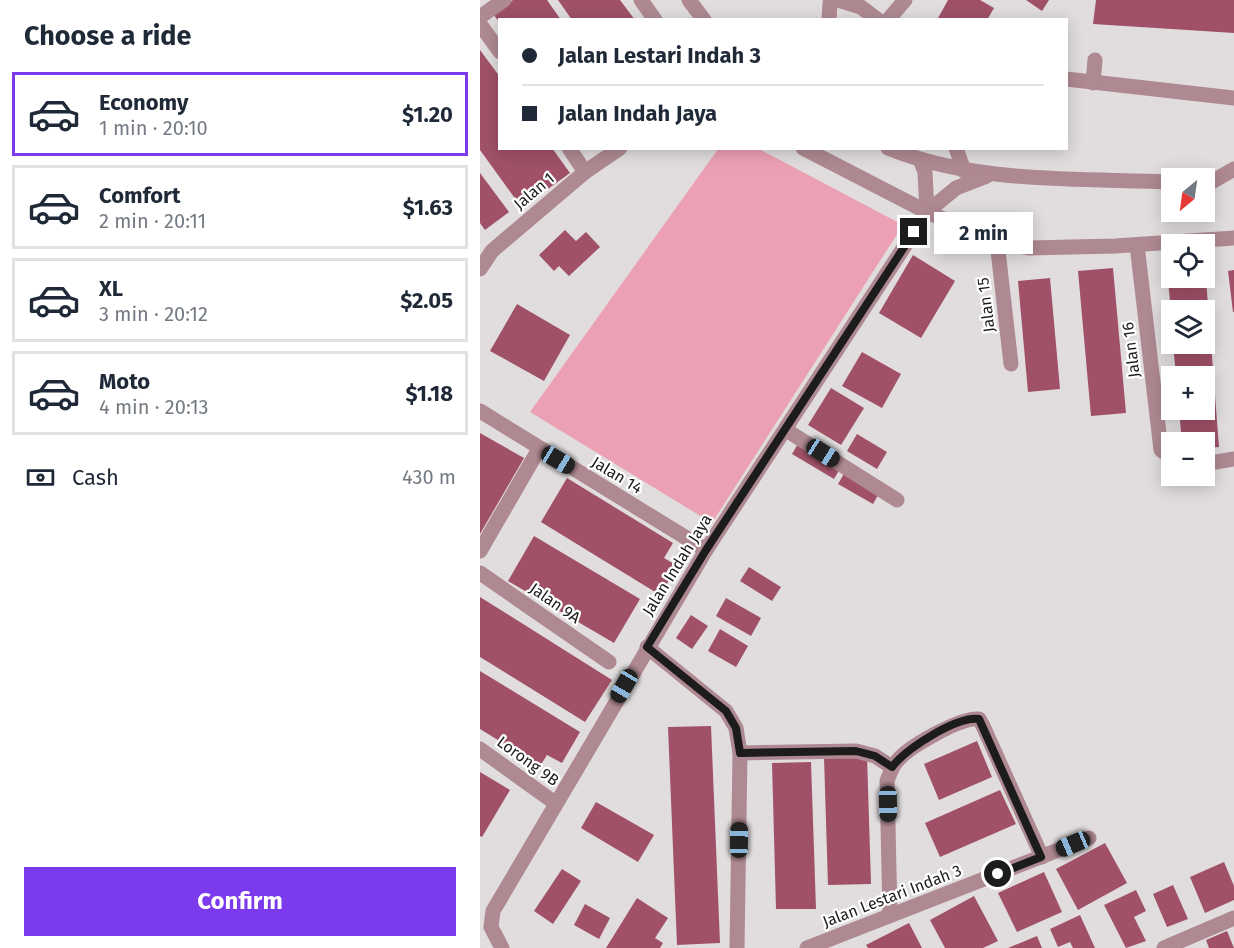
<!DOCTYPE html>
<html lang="en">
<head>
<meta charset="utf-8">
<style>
	:root { --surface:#fff; --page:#f2f2f3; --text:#1f2937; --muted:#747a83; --line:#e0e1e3; --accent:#7c3aed }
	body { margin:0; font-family:"Fira Sans",sans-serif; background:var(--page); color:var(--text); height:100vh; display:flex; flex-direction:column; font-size:22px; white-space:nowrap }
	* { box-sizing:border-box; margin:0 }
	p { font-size:20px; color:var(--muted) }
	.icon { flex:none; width:33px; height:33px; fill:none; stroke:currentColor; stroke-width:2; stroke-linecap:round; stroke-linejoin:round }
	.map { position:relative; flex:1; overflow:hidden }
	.side { display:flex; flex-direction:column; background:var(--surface); width:480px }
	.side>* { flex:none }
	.guide { position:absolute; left:18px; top:18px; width:570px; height:132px; border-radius:0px; box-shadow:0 3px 15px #0003; display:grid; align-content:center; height:132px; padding:0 24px; background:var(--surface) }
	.needle { width:39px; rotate:209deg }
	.tools { position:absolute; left:681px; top:168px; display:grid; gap:12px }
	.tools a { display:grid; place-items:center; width:54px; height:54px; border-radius:0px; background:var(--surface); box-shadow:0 3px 15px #0003; font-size:30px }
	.end { position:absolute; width:27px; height:27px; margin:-14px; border:8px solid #1d1c1c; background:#fff; box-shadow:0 0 0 3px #fff }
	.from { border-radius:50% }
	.bubble { position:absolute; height:42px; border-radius:0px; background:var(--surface); box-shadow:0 3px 15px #0003; font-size:20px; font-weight:700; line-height:42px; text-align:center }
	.car { position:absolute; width:18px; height:36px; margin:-18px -9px; border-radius:8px; box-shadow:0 0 4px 2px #0007; background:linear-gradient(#222 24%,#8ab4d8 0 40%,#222 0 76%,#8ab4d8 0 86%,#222 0) }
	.guide b { display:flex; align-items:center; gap:21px; height:57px; font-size:22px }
	.guide b+b { border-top:2px solid var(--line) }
	.guide i { width:15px; height:15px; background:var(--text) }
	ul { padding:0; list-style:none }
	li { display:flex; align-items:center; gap:18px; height:84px; margin:0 12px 9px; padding:0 12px; border:3px solid var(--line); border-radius:0px }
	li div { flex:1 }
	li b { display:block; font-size:22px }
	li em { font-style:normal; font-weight:700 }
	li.active { border-color:var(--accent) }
	li>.icon { width:54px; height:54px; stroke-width:1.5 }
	h2 { padding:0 24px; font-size:27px; line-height:72px }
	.pay { display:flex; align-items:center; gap:15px; height:66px; padding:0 24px; font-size:22px }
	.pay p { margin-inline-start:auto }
	.action { display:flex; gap:12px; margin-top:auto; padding:12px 24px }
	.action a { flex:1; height:69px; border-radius:0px; background:var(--accent); color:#fff; font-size:24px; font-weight:700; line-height:69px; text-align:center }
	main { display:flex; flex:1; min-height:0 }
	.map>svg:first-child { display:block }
	.green { fill:#eba1b3 }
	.building { fill:#a05167 }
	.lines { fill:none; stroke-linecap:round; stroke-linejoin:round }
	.minor { stroke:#af8991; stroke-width:15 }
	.route { stroke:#1d1c1c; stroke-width:8 }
	.labels { text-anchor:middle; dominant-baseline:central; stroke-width:4.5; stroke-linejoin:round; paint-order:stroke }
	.street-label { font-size:16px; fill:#1d1c1c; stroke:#fff }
</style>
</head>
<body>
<main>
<section class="side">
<h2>Choose a ride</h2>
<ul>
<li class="active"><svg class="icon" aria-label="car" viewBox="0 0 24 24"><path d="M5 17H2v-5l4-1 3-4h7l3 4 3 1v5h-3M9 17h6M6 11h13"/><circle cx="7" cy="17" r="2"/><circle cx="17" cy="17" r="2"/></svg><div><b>Economy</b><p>1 min · 20:10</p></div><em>$1.20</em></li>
<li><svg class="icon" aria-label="car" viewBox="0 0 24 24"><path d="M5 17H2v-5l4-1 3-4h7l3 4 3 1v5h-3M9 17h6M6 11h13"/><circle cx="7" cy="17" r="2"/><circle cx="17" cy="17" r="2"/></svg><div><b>Comfort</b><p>2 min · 20:11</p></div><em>$1.63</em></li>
<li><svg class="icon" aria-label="car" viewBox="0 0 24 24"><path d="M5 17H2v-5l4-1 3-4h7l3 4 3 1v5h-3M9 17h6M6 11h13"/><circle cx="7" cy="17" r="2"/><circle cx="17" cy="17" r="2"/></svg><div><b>XL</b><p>3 min · 20:12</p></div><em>$2.05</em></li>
<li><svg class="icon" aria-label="car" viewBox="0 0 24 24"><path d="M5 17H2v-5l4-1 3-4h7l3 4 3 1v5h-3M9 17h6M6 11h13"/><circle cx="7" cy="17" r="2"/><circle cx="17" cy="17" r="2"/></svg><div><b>Moto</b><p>4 min · 20:13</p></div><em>$1.18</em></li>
</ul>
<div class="pay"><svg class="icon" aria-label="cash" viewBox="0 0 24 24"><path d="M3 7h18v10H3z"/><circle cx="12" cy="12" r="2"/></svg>Cash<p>430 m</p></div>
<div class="action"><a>Confirm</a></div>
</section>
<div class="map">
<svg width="754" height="948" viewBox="0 0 754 948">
	<rect width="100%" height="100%" fill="#e1ddde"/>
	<!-- green -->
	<path class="green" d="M238,149H279L423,225L232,523L50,412Z"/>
	<!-- building -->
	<g class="building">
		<path d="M33,0H67L81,20H20V23L13,14Z"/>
		<path d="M78,0H140L155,20H92Z"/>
		<path d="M468,0H500L514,8L507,20H457Z"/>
		<path d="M546,0H569L562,11Z"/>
		<path d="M616,0H754V33L613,24Z"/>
		<path d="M0,50L20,77V148H72L90,173L42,208L0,150Z"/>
		<path d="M0,173L29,212L5,230L0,223Z"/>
		<path d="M85,230L96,241L106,232L120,247L89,276L79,266L74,271L59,255Z"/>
		<path d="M433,255L475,281L441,338L399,313Z"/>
		<path d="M633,268L646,413L611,416L598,271Z"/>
		<path d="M754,270V312H753L748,271Z"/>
		<path d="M570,278L580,389L548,392L538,281Z"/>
		<path d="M726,279L739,447L724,448V442H702L699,410H724V376H696L693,344H724V310H691L688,281Z"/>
		<path d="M37,304L90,335L64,381L10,351Z"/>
		<path d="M382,352L421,374L402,408L362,386Z"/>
		<path d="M351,388L384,408L361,445L328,425Z"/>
		<path d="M0,433L44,458L0,534Z"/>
		<path d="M377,434L407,452L397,469L367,451Z"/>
		<path d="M322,437L364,462L354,479L312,454Z"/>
		<path d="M369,465L403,486L393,504L358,484Z"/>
		<path d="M87,478L193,543L184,558L198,566L180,595L61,522Z"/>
		<path d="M54,536L160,599L134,643L28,581Z"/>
		<path d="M269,567L301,587L292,601L260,581Z"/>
		<path d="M0,597L132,680L105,722L0,657Z"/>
		<path d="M246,598L281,618L271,636L236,616Z"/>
		<path d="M211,615L228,626L212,649L196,638Z"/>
		<path d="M240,629L268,646L256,667L228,651Z"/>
		<path d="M0,671L100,732L82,763L67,755L60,766L0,729Z"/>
		<path d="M231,726L240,943L197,945L188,727Z"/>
		<path d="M497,741L512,777L459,800L444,764Z"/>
		<path d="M387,756L391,884L348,885L344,758Z"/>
		<path d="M331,762L336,909H296L292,763Z"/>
		<path d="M0,772L30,790L2,837L0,836Z"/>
		<path d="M520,790L536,824L460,857L445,823Z"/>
		<path d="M116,802L174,835L158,862L101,828Z"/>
		<path d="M625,843L647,883L598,910L576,869Z"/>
		<path d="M744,862L754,886V900L725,913L710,877Z"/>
		<path d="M82,869L101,881L73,924L54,911Z"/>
		<path d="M564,872L582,912L537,932L518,893Z"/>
		<path d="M693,885L708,919L687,927L673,894Z"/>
		<path d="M656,890L666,911L654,917L666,941L646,948L624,905Z"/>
		<path d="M494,896L518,941L503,948H465L450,920Z"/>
		<path d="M157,898L188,918L175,938L183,943L180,948H126Z"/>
		<path d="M105,904L130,918L119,939L94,925Z"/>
		<path d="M600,915L615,948H593L590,942L578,947L570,929Z"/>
		<path d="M429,923L442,948H388L386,945Z"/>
		<path d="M747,931L754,948H729L726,940Z"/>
		<path d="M557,936L562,948H528Z"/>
	</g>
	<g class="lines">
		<!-- minor -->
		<g class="minor">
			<path d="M161,0L175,20"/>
			<path d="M209,0L224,20"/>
			<path d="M358,0L381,7L398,20"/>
			<path d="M0,17L24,0"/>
			<path d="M349,20L350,3L355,0"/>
			<path d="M408,20L425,0"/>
			<path d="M0,24L20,52"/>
			<path d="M586,79L754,98"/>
			<path d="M613,83L615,60"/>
			<path d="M89,148L105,172"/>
			<path d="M323,148L447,212L517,242L549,248L635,246L754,238"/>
			<path d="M408,148C497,184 597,178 692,182"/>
			<path d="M476,148L484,171"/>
			<path d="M441,162L445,172L447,212L476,188L507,176"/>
			<path d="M728,184L754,169"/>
			<path d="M517,242L531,364"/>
			<path d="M657,245L681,450L692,458"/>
			<path d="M0,269L12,251L105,172L140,148"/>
			<path d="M0,411L226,550"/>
			<path d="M306,430L417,500"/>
			<path d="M724,464L754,459"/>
			<path d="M0,551L59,449"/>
			<path d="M0,573L129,662"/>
			<path d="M167,647L246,711L256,728L260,753L257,948"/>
			<path d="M0,749L75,803"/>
			<path d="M260,753L376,751L395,756L412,767"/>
			<path d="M410,915L407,781C410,773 412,766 418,760C430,746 481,717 499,719L503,726L562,857"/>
			<path d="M22,948L11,927L13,911L226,550L447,212"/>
			<path d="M327,948L609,838"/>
			<path d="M684,948L754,918"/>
		</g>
	</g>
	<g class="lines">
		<!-- route -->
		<path class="route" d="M434,232L226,550L167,647L246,711L256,728L260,753L376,751L395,756L412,767C426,749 476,716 499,719L561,857L518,874"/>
	</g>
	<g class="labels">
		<!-- street labels -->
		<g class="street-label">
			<text transform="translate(54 191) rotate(-40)">Jalan 1</text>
			<text transform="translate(506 305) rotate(-97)">Jalan 15</text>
			<text transform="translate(651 350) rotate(-97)">Jalan 16</text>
			<text transform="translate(137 475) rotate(31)">Jalan 14</text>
			<text transform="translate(197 565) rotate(-58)">Jalan Indah Jaya</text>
			<text transform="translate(75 603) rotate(35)">Jalan 9A</text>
			<text transform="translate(48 761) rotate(36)">Lorong 9B</text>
			<text transform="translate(412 896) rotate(-21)">Jalan Lestari Indah 3</text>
		</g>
	</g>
</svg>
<div class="tools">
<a><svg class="needle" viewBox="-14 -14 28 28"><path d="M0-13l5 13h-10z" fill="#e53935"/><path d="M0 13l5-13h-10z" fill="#747a83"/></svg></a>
<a><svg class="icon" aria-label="locate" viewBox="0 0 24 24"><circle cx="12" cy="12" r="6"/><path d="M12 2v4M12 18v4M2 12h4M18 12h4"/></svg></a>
<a><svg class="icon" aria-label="layers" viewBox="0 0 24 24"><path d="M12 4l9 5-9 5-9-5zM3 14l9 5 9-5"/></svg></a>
<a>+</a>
<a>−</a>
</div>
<i class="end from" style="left:518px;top:874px"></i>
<i class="end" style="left:434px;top:232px"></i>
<div class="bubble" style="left:454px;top:212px;width:99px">2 min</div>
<i class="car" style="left:343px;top:453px;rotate:122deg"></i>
<i class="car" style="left:78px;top:460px;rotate:121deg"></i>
<i class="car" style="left:144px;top:686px;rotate:210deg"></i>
<i class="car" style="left:408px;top:804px;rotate:179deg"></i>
<i class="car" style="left:259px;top:840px;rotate:1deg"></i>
<i class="car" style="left:593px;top:844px;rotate:247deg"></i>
<div class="guide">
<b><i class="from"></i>Jalan Lestari Indah 3</b>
<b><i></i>Jalan Indah Jaya</b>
</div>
</div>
</main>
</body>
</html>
